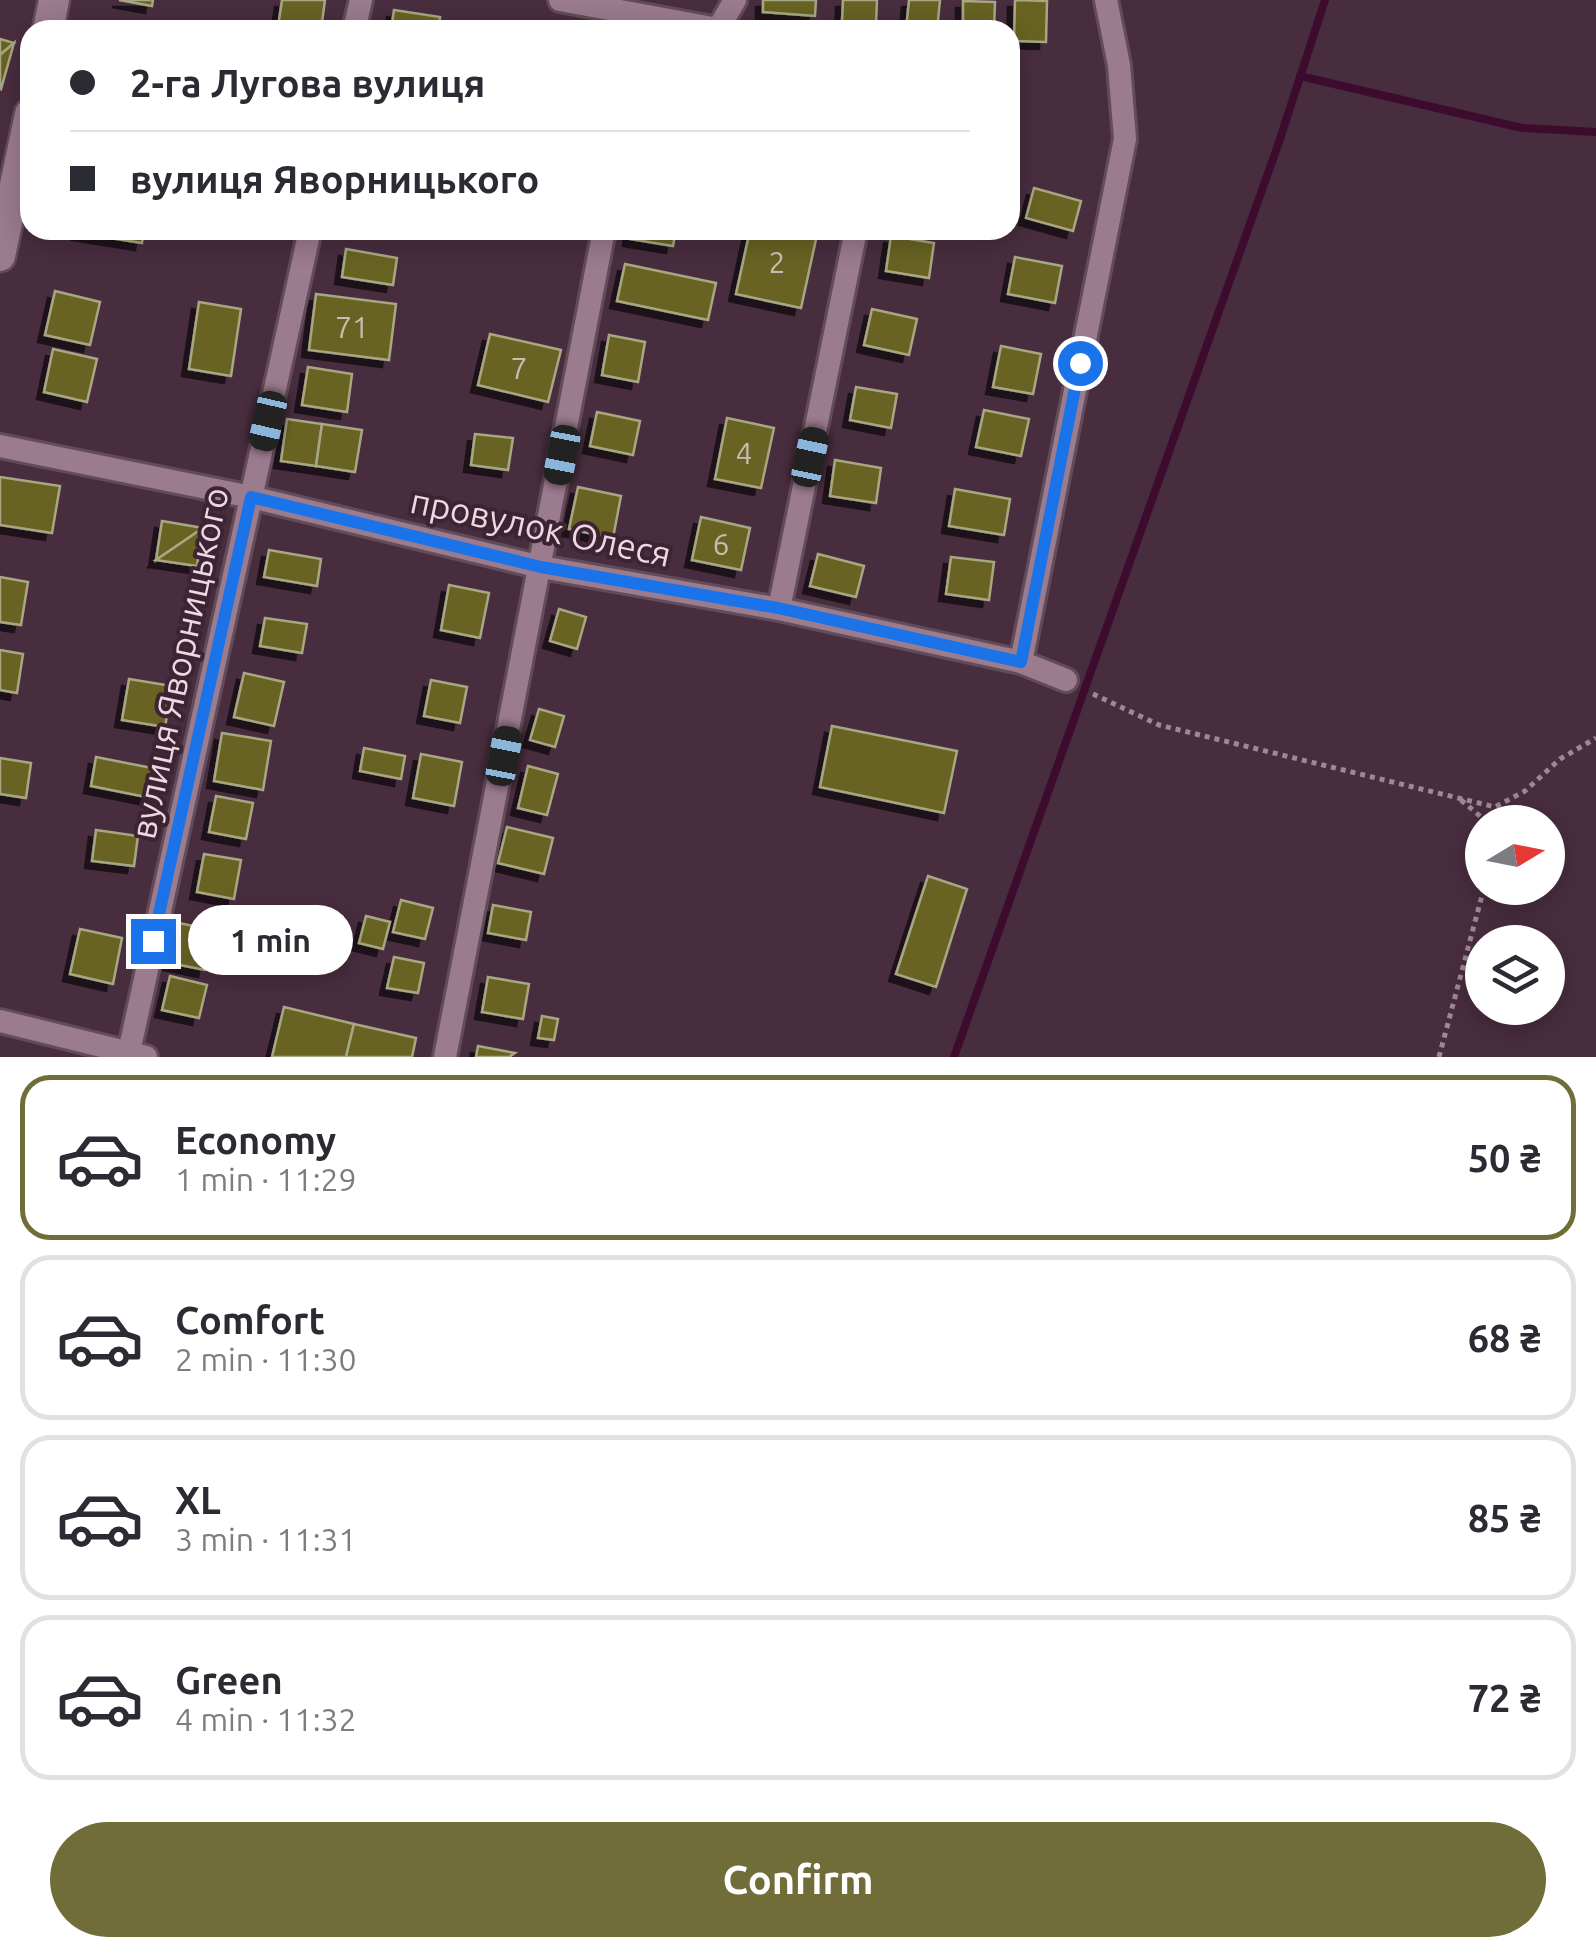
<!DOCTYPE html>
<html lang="en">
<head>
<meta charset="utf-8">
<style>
	:root { --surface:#fff; --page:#f2f2f3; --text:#2b2b33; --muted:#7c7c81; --line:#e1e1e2; --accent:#706d38 }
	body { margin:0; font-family:Ubuntu,sans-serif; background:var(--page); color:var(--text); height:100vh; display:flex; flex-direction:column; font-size:38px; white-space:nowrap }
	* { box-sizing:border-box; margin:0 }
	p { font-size:32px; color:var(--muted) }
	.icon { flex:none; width:55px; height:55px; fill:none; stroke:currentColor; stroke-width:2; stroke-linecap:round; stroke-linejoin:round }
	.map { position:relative; height:1057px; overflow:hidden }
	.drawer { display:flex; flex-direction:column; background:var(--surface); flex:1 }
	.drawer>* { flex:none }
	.top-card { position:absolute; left:20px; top:20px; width:1000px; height:220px; border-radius:30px; box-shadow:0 5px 25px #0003; display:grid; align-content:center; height:220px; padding:0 50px; background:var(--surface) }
	.needle { width:65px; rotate:80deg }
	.fabs { position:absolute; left:1465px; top:805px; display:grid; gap:20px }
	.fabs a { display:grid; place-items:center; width:100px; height:100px; border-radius:50%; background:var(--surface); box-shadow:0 5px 25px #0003; font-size:50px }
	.end { position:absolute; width:45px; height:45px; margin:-22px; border:12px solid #1a73e8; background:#fff; box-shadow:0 0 0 5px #fff }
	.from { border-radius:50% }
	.bubble { position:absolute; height:70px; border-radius:35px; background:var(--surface); box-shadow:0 5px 25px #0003; font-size:32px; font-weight:600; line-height:70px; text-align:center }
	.car { position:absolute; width:30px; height:60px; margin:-30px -15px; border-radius:12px; box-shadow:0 0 8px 2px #0007; background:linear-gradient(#222 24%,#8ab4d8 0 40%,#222 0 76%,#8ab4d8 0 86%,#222 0) }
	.top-card b { display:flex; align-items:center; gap:35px; height:95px; font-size:38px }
	.top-card b+b { border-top:2px solid var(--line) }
	.top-card i { width:25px; height:25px; background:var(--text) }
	ul { padding:18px 0 0; list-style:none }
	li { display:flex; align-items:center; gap:30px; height:165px; margin:0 20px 15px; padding:0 30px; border:5px solid var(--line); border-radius:30px }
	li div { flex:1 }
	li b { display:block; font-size:38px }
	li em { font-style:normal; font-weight:600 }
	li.on { border-color:var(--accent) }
	li>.icon { width:90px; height:90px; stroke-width:1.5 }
	.action { display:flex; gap:20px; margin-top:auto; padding:20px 50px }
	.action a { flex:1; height:115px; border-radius:60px; background:var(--accent); color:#fff; font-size:40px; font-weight:600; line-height:115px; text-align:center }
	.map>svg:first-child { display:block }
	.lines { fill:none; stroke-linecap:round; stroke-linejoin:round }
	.stream { stroke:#3c0b2d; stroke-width:8 }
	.building { fill:#676320; stroke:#a8a784; stroke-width:2.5; filter:url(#shadow) }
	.minor-casing { stroke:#634c59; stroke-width:28 }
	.tertiary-casing { stroke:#634c59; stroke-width:35 }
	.path { stroke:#9e8895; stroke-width:5; stroke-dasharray:5 5; stroke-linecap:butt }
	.minor { stroke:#9b7b8e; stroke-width:22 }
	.tertiary { stroke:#9b7b8e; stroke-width:30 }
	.route { stroke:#1a73e8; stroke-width:12 }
	.labels { text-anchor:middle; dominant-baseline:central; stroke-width:8; stroke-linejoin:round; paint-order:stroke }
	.number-label { font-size:30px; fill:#cabcb2 }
	.street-label { font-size:35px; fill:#ebd9e3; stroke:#3e2333 }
</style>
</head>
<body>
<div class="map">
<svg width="1596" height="1057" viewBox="0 0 1596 1057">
	<defs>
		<filter id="shadow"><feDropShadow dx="-7" dy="7" stdDeviation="0" flood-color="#0009"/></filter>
	</defs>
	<rect width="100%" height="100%" fill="#482d3e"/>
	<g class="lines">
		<!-- stream -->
		<g class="stream">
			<path d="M1300,76L1522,128L1596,132"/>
			<path d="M954,1057L1278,145L1325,0"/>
		</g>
	</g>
	<!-- building -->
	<g class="building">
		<path d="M119,0H153L152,6Z"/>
		<path d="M282,0H325L321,30L278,27Z"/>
		<path d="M763,0H816L815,16L763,12Z"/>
		<path d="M843,0H877L876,24L842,22Z"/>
		<path d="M909,0H940L937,30H906Z"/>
		<path d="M1015,0L1047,1L1046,42L1014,41Z"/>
		<path d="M963,1L995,2L994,30H963Z"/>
		<path d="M394,10L440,17L439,30H391Z"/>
		<path d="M0,39L14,43L0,55Z"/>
		<path d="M14,43L1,89L0,88V55Z"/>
		<path d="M1034,188L1081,201L1073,231L1026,218Z"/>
		<path d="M80,230H144L142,243L79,233Z"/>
		<path d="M631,230H676L673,246L630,239Z"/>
		<path d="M750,230H818L801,308L736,294Z"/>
		<path d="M891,236L934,243L929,278L886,271Z"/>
		<path d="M346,249L397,258L393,285L342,277Z"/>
		<path d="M1015,257L1062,266L1055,303L1008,294Z"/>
		<path d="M625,264L716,283L708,320L617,301Z"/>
		<path d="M55,291L100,302L90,345L45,335Z"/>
		<path d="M316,294L396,304L389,360L309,350Z"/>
		<path d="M199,302L241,309L231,376L189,369Z"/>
		<path d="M872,309L917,319L909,355L864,345Z"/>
		<path d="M490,334L561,350L548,402L478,385Z"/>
		<path d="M609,335L645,342L638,382L602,375Z"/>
		<path d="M1001,346L1041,354L1033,394L993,387Z"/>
		<path d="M53,349L97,359L87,402L44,392Z"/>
		<path d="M308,367L352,374L347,412L302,405Z"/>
		<path d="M856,387L897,394L891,428L850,420Z"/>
		<path d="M984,410L1029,419L1021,456L976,447Z"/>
		<path d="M597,412L640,421L633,455L590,446Z"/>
		<path d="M727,418L774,428L761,488L715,479Z"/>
		<path d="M287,419L322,424L316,466L281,461Z"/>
		<path d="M322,424L362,430L355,472L316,466Z"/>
		<path d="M475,434L513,438L508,470L471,465Z"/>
		<path d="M835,460L881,468L876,503L830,496Z"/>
		<path d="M0,477L60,486L52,533L0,525Z"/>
		<path d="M578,487L621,496L613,538L569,529Z"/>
		<path d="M955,489L1010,499L1004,535L949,526Z"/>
		<path d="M701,517L750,528L741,570L692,560Z"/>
		<path d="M162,521L203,528L156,560Z"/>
		<path d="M203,528L197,566L156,560Z"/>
		<path d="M269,550L321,559L317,586L264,577Z"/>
		<path d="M818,554L864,566L856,597L810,586Z"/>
		<path d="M951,557L994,562L989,600L946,594Z"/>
		<path d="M0,577L28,582L21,625L0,622Z"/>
		<path d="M449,585L489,593L480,638L441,630Z"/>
		<path d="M559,609L586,617L577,649L550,641Z"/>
		<path d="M265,618L307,624L302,653L260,646Z"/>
		<path d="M0,650L23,654L17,693L0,690Z"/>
		<path d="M244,673L284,682L274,726L234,717Z"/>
		<path d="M129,679L172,686L165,727L122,720Z"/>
		<path d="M431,680L467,687L460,723L424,716Z"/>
		<path d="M539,709L564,716L555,747L530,740Z"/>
		<path d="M832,726L957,751L944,813L820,787Z"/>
		<path d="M222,733L271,741L263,790L214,781Z"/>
		<path d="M364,748L405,756L401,779L360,771Z"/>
		<path d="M421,754L462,762L454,806L413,798Z"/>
		<path d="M96,757L162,770L156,799L91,786Z"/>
		<path d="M0,758L31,763L26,798L0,794Z"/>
		<path d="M528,766L558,774L547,815L518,808Z"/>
		<path d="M216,796L253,803L246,839L209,832Z"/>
		<path d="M507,827L553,838L544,874L498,863Z"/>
		<path d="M96,830L138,836L134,866L92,861Z"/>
		<path d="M204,854L241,860L234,899L197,892Z"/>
		<path d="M928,876L967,889L936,987L896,974Z"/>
		<path d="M401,900L433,908L425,939L393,932Z"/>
		<path d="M493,905L531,912L526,940L488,933Z"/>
		<path d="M366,916L390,922L383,949L359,943Z"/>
		<path d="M169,921L213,930L205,970L160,961Z"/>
		<path d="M80,929L122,938L113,984L70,974Z"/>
		<path d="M394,957L424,963L418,993L387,988Z"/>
		<path d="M170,976L207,985L199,1018L162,1010Z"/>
		<path d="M488,977L529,984L523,1019L482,1012Z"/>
		<path d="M284,1007L354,1024L346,1057H272Z"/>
		<path d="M542,1016L558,1019L554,1040L538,1038Z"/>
		<path d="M354,1024L416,1038L412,1057H346Z"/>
		<path d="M478,1046L515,1053L509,1057H476Z"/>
	</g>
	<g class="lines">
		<defs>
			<g id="minor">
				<path d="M560,0L718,29"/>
				<path d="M718,29L735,0"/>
				<path d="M354,30L361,0"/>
				<path d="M0,446L251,497L541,567L779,609L1021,662L1066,680"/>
				<path d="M779,609L856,230"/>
				<path d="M1021,662L1125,139L1119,65L1106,0"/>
				<path d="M0,1021L146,1057"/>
				<path d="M129,1052L310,230"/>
				<path d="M445,1057L604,230"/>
			</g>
			<g id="tertiary">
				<path d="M48,30L54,0"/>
				<path d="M0,256L30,114"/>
			</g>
		</defs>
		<!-- minor casing -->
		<use href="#minor" class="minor-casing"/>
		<!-- tertiary casing -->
		<use href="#tertiary" class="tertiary-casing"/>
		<!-- path -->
		<g class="path">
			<path d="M1093,694L1159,725L1495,807L1525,791L1560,759L1596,738"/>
			<path d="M1461,800L1487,822"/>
			<path d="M1439,1057L1484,888"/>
		</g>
		<!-- minor -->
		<use href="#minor" class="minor"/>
		<!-- tertiary -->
		<use href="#tertiary" class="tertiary"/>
	</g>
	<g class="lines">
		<!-- route -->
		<path class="route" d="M153,941L251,497L541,567L778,608L1021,662L1080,363"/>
	</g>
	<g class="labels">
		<!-- number labels -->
		<g class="number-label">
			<text x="777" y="262">2</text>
			<text x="352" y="327">71</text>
			<text x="519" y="368">7</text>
			<text x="744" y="453">4</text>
			<text x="721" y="544">6</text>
		</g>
		<!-- street labels -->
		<g class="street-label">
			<text transform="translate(541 527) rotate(12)">провулок Олеся</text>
			<text transform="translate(179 663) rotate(-78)">вулиця Яворницького</text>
		</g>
	</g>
</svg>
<div class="fabs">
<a><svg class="needle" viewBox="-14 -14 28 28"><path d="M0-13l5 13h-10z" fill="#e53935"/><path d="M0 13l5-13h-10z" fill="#7c7c81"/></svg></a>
<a><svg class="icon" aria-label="layers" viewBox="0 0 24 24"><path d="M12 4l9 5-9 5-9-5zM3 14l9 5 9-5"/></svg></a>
</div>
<i class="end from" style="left:1080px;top:363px"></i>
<i class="end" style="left:153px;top:941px"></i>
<div class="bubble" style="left:188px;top:905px;width:165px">1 min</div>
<i class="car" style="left:268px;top:421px;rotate:193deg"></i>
<i class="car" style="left:562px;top:455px;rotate:191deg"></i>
<i class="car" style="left:810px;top:457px;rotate:12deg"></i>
<i class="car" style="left:504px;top:756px;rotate:11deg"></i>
<div class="top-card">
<b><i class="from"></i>2-га Лугова вулиця</b>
<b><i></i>вулиця Яворницького</b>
</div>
</div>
<section class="drawer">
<ul>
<li class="on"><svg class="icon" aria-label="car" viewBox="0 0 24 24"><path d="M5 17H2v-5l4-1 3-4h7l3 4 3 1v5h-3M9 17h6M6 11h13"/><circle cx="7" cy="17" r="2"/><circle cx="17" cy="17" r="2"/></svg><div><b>Economy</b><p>1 min · 11:29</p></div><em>50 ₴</em></li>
<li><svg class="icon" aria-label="car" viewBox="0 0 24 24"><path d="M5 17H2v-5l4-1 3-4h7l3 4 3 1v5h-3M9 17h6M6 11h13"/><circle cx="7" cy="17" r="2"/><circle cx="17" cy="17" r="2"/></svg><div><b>Comfort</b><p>2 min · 11:30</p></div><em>68 ₴</em></li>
<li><svg class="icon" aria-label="car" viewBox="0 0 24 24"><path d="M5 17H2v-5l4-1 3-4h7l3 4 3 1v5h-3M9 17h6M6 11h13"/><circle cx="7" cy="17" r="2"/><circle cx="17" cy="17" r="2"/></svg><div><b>XL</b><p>3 min · 11:31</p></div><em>85 ₴</em></li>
<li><svg class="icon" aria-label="car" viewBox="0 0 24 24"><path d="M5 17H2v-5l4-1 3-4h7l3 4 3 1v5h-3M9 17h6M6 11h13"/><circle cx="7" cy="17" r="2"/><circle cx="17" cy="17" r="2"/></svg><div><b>Green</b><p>4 min · 11:32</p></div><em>72 ₴</em></li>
</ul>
<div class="action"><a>Confirm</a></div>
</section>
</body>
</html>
